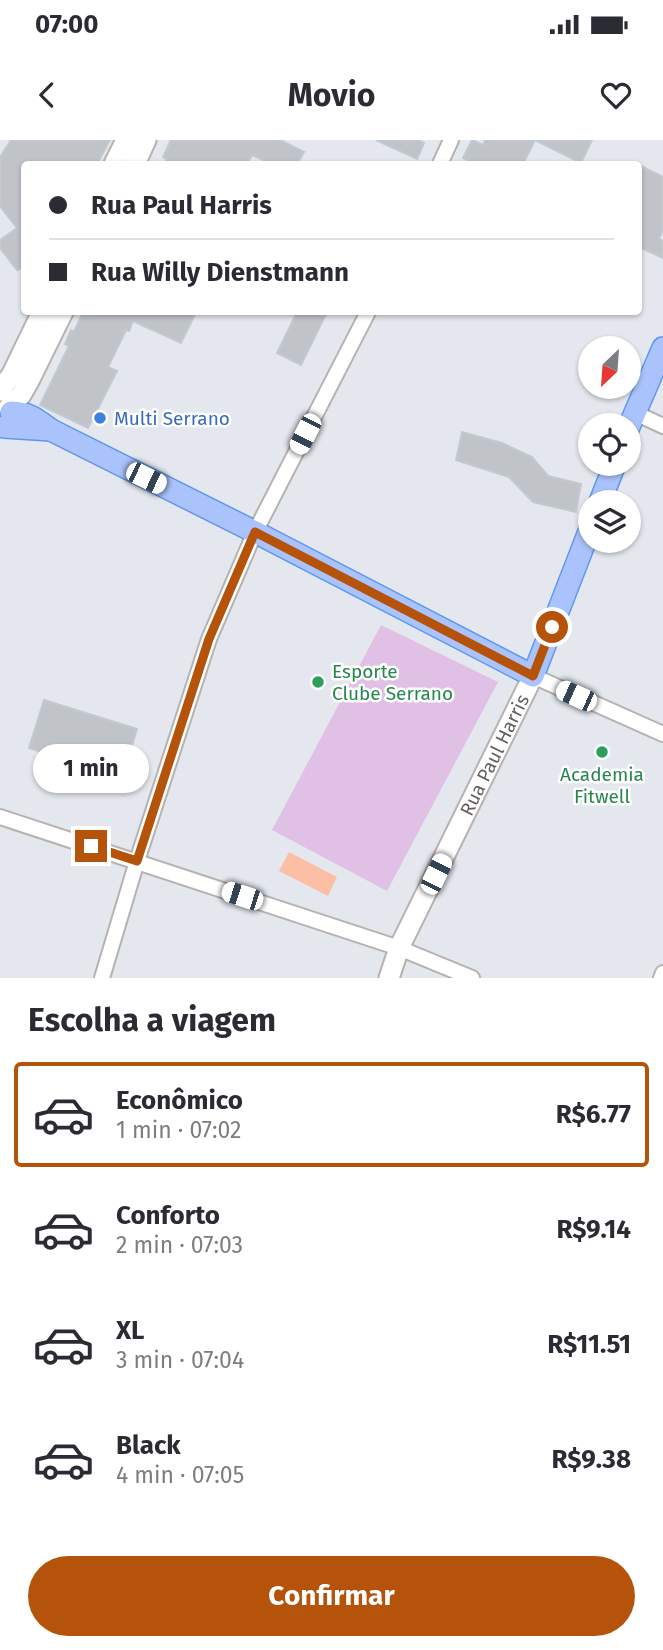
<!DOCTYPE html>
<html lang="pt">
<head>
<meta charset="utf-8">
<style>
	:root { --surface:#fff; --page:#f2f2f3; --text:#2b2b33; --muted:#7c7c81; --line:#e1e1e2; --accent:#b45309 }
	body { margin:0; font-family:"Fira Sans",sans-serif; background:var(--page); color:var(--text); height:100vh; display:flex; flex-direction:column; font-size:26px; white-space:nowrap }
	* { box-sizing:border-box; margin:0 }
	p { font-size:23px; color:var(--muted) }
	.icon { flex:none; width:38px; height:38px; fill:none; stroke:currentColor; stroke-width:2; stroke-linecap:round; stroke-linejoin:round }
	.map { position:relative; height:838px; overflow:hidden }
	.panel { display:flex; flex-direction:column; background:var(--surface); flex:1 }
	.panel>* { flex:none }
	.banner { position:absolute; left:21px; top:21px; width:621px; height:154px; border-radius:7px; box-shadow:0 2px 5px #0004; display:grid; align-content:center; height:154px; padding:0 28px; background:var(--surface) }
	.needle { width:46px; rotate:205deg }
	.fabs { position:absolute; left:578px; top:196px; display:grid; gap:14px }
	.fabs a { display:grid; place-items:center; width:63px; height:63px; border-radius:50%; background:var(--surface); box-shadow:0 2px 5px #0004; font-size:35px }
	.end { position:absolute; width:32px; height:32px; margin:-16px; border:9px solid #b45309; background:#fff; box-shadow:0 0 0 4px #fff }
	.from { border-radius:50% }
	.bubble { position:absolute; height:49px; border-radius:24px; background:var(--surface); box-shadow:0 2px 5px #0004; font-size:23px; font-weight:700; line-height:49px; text-align:center }
	.car { position:absolute; width:21px; height:42px; margin:-21px -10px; border-radius:9px; box-shadow:0 0 5px 2px #0007; background:linear-gradient(#fff 24%,#345 0 40%,#fff 0 76%,#345 0 86%,#fff 0) }
	.banner b { display:flex; align-items:center; gap:24px; height:66px; font-size:26px }
	.banner b+b { border-top:2px solid var(--line) }
	.banner i { width:18px; height:18px; background:var(--text) }
	ul { padding:0; list-style:none }
	li { display:flex; align-items:center; gap:21px; height:105px; margin:0 14px 10px; padding:0 14px; border:4px solid transparent; border-radius:7px }
	li div { flex:1 }
	li b { display:block; font-size:26px }
	li em { font-style:normal; font-weight:700 }
	li.active { border-color:var(--accent) }
	li>.icon { width:63px; height:63px; stroke-width:1.5 }
	h2 { padding:0 28px; font-size:32px; line-height:84px }
	.primary-button { display:flex; gap:14px; margin-top:auto; padding:14px 28px }
	.primary-button a { flex:1; height:80px; border-radius:42px; background:var(--accent); color:#fff; font-size:28px; font-weight:700; line-height:80px; text-align:center }
	.status { display:flex; justify-content:space-between; align-items:center; height:49px; padding:0 35px; background:var(--surface); direction:ltr }
	.status svg { height:19px; fill:currentColor }
	header { display:flex; justify-content:space-between; align-items:center; height:91px; padding:0 28px; background:var(--surface); font-size:32px; font-weight:700 }
	.map>svg:first-child { display:block }
	.green { fill:#e0c1e5 }
	.water { fill:#fcbfa5 }
	.building { fill:#c0c4c9; stroke:#c2c9d2; stroke-width:2 }
	.lines { fill:none; stroke-linecap:round; stroke-linejoin:round }
	.street-casing { stroke:#b6b2af; stroke-width:18 }
	.secondary-casing { stroke:#b6b2ae; stroke-width:23 }
	.primary-casing { stroke:#5e99ed; stroke-width:24 }
	.street { stroke:#fff; stroke-width:14 }
	.secondary { stroke:#fff; stroke-width:19 }
	.primary { stroke:#aac3fc; stroke-width:21 }
	.route { stroke:#b45309; stroke-width:9 }
	.shop-dot { fill:#3f7fe0; stroke:#fff; stroke-width:2.5 }
	.leisure-dot { fill:#2e9e5b; stroke:#fff; stroke-width:2.5 }
	.labels { text-anchor:middle; dominant-baseline:central; stroke-width:5; stroke-linejoin:round; paint-order:stroke }
	.shop-label { font-size:19px; fill:#366cbe; stroke:#fff; text-anchor:start }
	.leisure-label { font-size:19px; fill:#27864d; stroke:#fff; text-anchor:start }
	.street-label { font-size:19px; fill:#645f5c; stroke:#fff }
</style>
</head>
<body>
<div class="status"><b>07:00</b><svg viewBox="0 0 49 12"><path d="M0 12V9h3v3zM5 12V6h3v6zM10 12V3h3v9zM15 12V0h3v12zM26 1h20v11H26zM47 4h2v5h-2z"/></svg></div>
<header><svg class="icon" aria-label="back" viewBox="0 0 24 24"><path d="M15 5l-7 7 7 7"/></svg>Movio<svg class="icon" aria-label="heart" viewBox="0 0 24 24"><path d="M12 20l-8-8c-3-5 5-10 8-4 3-6 11-1 8 4z"/></svg></header>
<div class="map">
<svg width="663" height="838" viewBox="0 0 663 838">
	<rect width="100%" height="100%" fill="#e4e7ee"/>
	<!-- green -->
	<path class="green" d="M381,485L498,542L387,751L272,690Z"/>
	<!-- water -->
	<path class="water" d="M289,712L337,737L328,756L279,731Z"/>
	<!-- building -->
	<g class="building">
		<path d="M11,0H110L97,24H24V127L17,130L0,108V100L17,88L0,66V17Z"/>
		<path d="M171,0H280L304,12L297,24H272L252,15L247,24H164L167,19L163,17Z"/>
		<path d="M376,0H418L424,3L417,19Z"/>
		<path d="M472,0L483,5L485,0H592L581,23L535,0L523,24H477L463,18Z"/>
		<path d="M639,25L663,37V90L659,99L663,101V118L639,107Z"/>
		<path d="M83,172H196L181,203L133,181L129,191L126,190L108,227L117,231L88,288L40,265L69,206L65,204L71,190L74,192Z"/>
		<path d="M297,172H327L301,225L277,213Z"/>
		<path d="M462,292L502,303L532,317L548,336L581,344L576,372L533,362L509,337L456,320Z"/>
		<path d="M44,560L137,589L122,638L29,608Z"/>
	</g>
	<g class="lines">
		<defs>
			<g id="street">
				<path d="M440,24L451,0"/>
				<path d="M635,273L663,286"/>
				<path d="M533,536L663,594"/>
				<path d="M0,677L399,808L472,838"/>
				<path d="M102,838L137,721L209,499L255,392L368,172"/>
				<path d="M661,838L663,833"/>
			</g>
			<g id="secondary">
				<path d="M114,24L126,0"/>
				<path d="M135,24L146,0"/>
				<path d="M0,251L12,234L42,172"/>
				<path d="M9,267L21,255L29,241L63,172"/>
				<path id="s1" d="M389,838L399,808L533,536"/>
			</g>
			<g id="primary">
				<path d="M11,272C30,273 36,279 51,290L255,392L533,536L590,389"/>
				<path d="M4,287L51,290"/>
				<path d="M628,289L663,208"/>
				<path d="M600,362L615,324"/>
			</g>
		</defs>
		<!-- street casing -->
		<use href="#street" class="street-casing"/>
		<!-- secondary casing -->
		<use href="#secondary" class="secondary-casing"/>
		<!-- primary casing -->
		<use href="#primary" class="primary-casing"/>
		<!-- street -->
		<use href="#street" class="street"/>
		<!-- secondary -->
		<use href="#secondary" class="secondary"/>
		<!-- primary -->
		<use href="#primary" class="primary"/>
	</g>
	<g class="lines">
		<!-- route -->
		<path class="route" d="M91,706L137,721L209,499L255,392L533,536L552,487"/>
	</g>
	<!-- markers -->
	<circle class="shop-dot" cx="100" cy="278" r="7"/>
	<g class="leisure-dot">
		<circle cx="318" cy="542" r="7"/>
		<circle cx="602" cy="612" r="7"/>
	</g>
	<g class="labels">
		<!-- shop labels -->
		<g class="shop-label">
			<text x="114" y="278">Multi Serrano</text>
		</g>
		<!-- leisure labels -->
		<g class="leisure-label">
			<text x="332" y="531">Esporte<tspan x="332" dy="22">Clube Serrano</tspan></text>
			<text x="602" y="634" text-anchor="middle">Academia<tspan x="602" dy="22">Fitwell</tspan></text>
		</g>
		<!-- street labels -->
		<g class="street-label">
			<text stroke="none"><textPath href="#s1" startOffset="247">Rua Paul Harris</textPath></text>
		</g>
	</g>
</svg>
<div class="fabs">
<a><svg class="needle" viewBox="-14 -14 28 28"><path d="M0-13l5 13h-10z" fill="#e53935"/><path d="M0 13l5-13h-10z" fill="#7c7c81"/></svg></a>
<a><svg class="icon" aria-label="locate" viewBox="0 0 24 24"><circle cx="12" cy="12" r="6"/><path d="M12 2v4M12 18v4M2 12h4M18 12h4"/></svg></a>
<a><svg class="icon" aria-label="layers" viewBox="0 0 24 24"><path d="M12 4l9 5-9 5-9-5zM3 14l9 5 9-5"/></svg></a>
</div>
<i class="end from" style="left:552px;top:487px"></i>
<i class="end" style="left:91px;top:706px"></i>
<div class="bubble" style="left:33px;top:604px;width:116px">1 min</div>
<i class="car" style="left:305px;top:294px;rotate:207deg"></i>
<i class="car" style="left:146px;top:338px;rotate:116deg"></i>
<i class="car" style="left:576px;top:556px;rotate:294deg"></i>
<i class="car" style="left:436px;top:734px;rotate:26deg"></i>
<i class="car" style="left:242px;top:756px;rotate:288deg"></i>
<div class="banner">
<b><i class="from"></i>Rua Paul Harris</b>
<b><i></i>Rua Willy Dienstmann</b>
</div>
</div>
<section class="panel">
<h2>Escolha a viagem</h2>
<ul>
<li class="active"><svg class="icon" aria-label="car" viewBox="0 0 24 24"><path d="M5 17H2v-5l4-1 3-4h7l3 4 3 1v5h-3M9 17h6M6 11h13"/><circle cx="7" cy="17" r="2"/><circle cx="17" cy="17" r="2"/></svg><div><b>Econômico</b><p>1 min · 07:02</p></div><em>R$6.77</em></li>
<li><svg class="icon" aria-label="car" viewBox="0 0 24 24"><path d="M5 17H2v-5l4-1 3-4h7l3 4 3 1v5h-3M9 17h6M6 11h13"/><circle cx="7" cy="17" r="2"/><circle cx="17" cy="17" r="2"/></svg><div><b>Conforto</b><p>2 min · 07:03</p></div><em>R$9.14</em></li>
<li><svg class="icon" aria-label="car" viewBox="0 0 24 24"><path d="M5 17H2v-5l4-1 3-4h7l3 4 3 1v5h-3M9 17h6M6 11h13"/><circle cx="7" cy="17" r="2"/><circle cx="17" cy="17" r="2"/></svg><div><b>XL</b><p>3 min · 07:04</p></div><em>R$11.51</em></li>
<li><svg class="icon" aria-label="car" viewBox="0 0 24 24"><path d="M5 17H2v-5l4-1 3-4h7l3 4 3 1v5h-3M9 17h6M6 11h13"/><circle cx="7" cy="17" r="2"/><circle cx="17" cy="17" r="2"/></svg><div><b>Black</b><p>4 min · 07:05</p></div><em>R$9.38</em></li>
</ul>
<div class="primary-button"><a>Confirmar</a></div>
</section>
</body>
</html>
